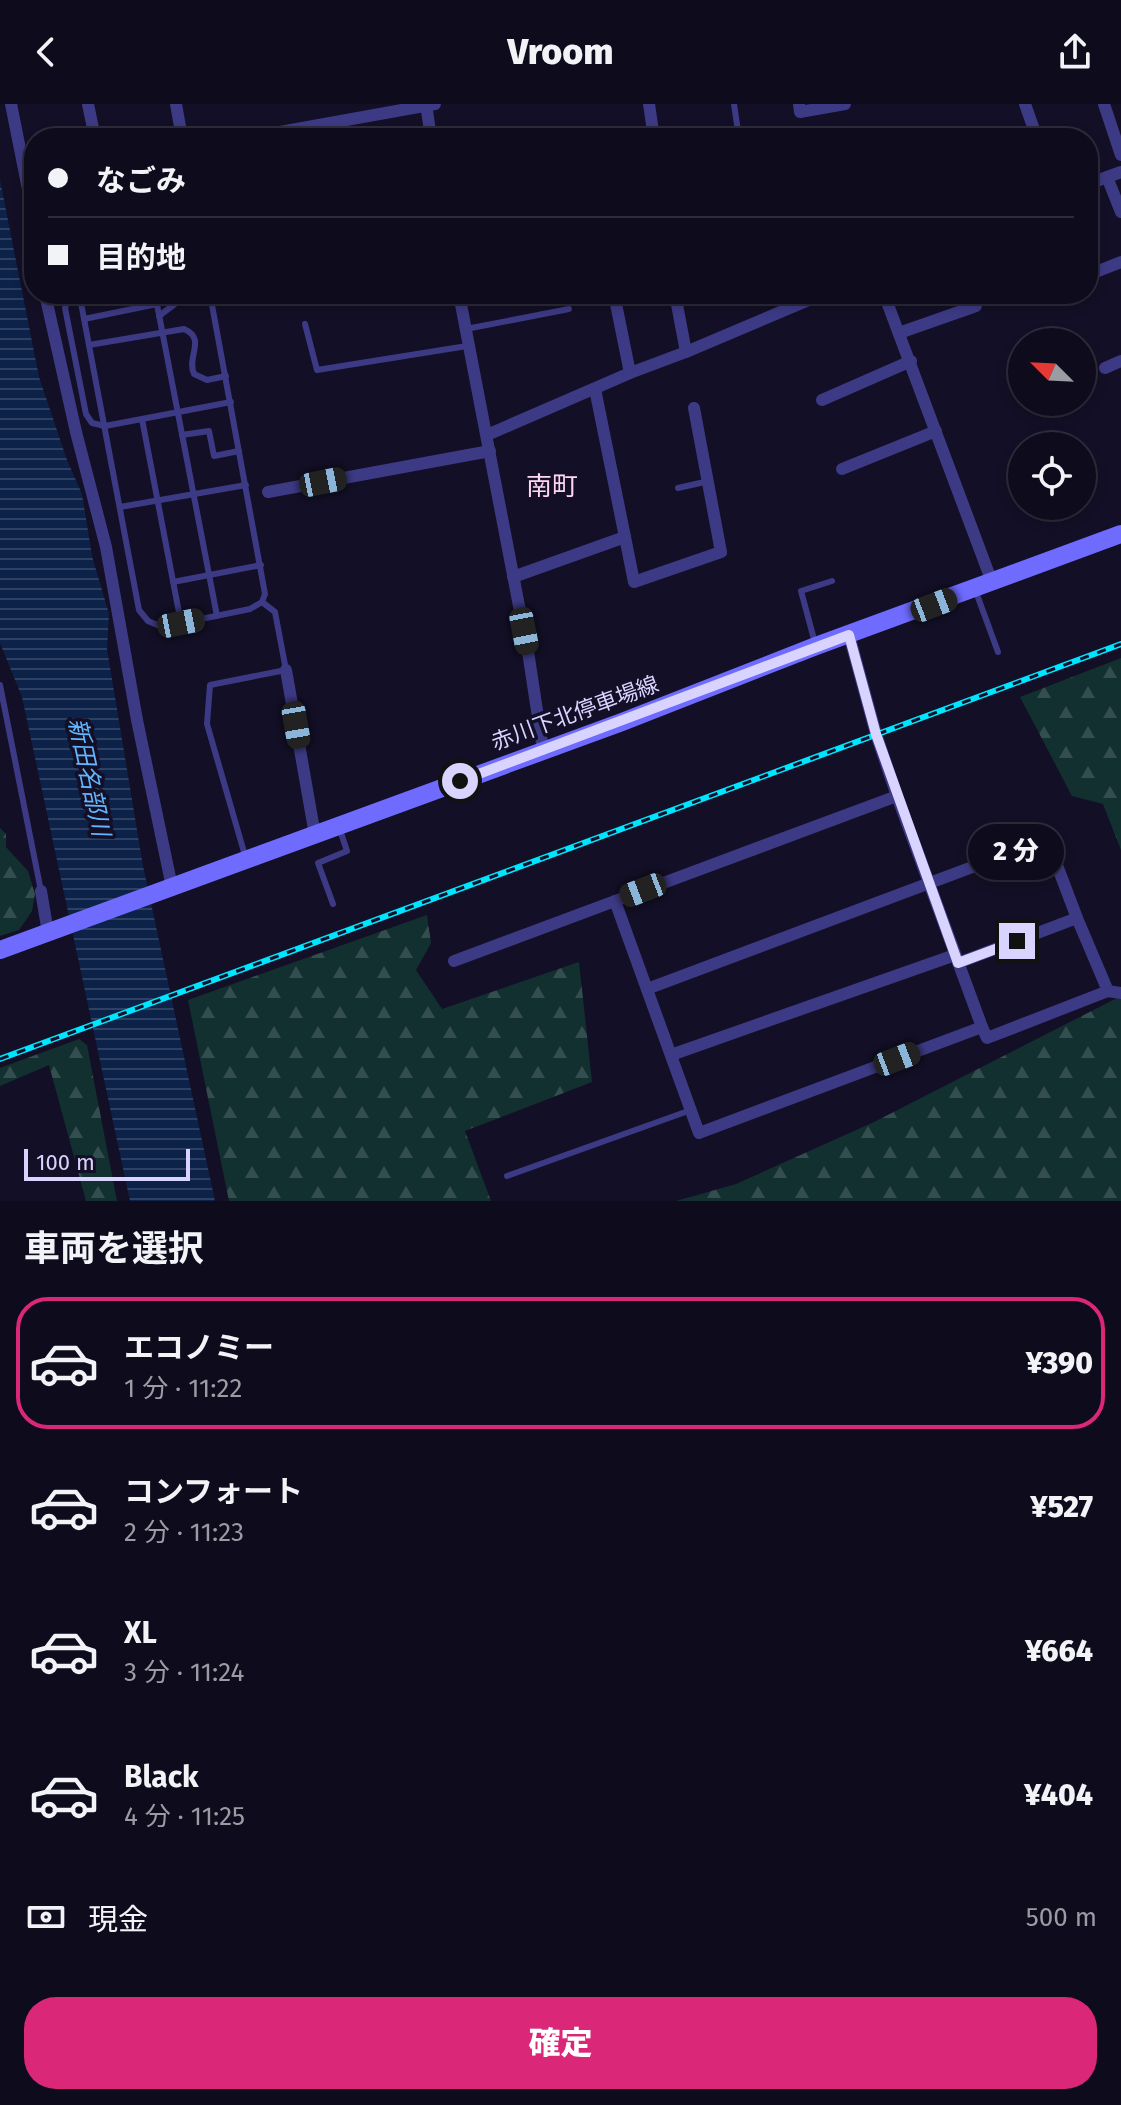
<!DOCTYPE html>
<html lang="ja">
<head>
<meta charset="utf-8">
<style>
	:root { --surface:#0e0b1c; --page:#171425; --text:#f1f3f6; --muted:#9b9ba3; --line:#2e2b3b; --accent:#db2777 }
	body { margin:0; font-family:"Fira Sans","Noto Sans JP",sans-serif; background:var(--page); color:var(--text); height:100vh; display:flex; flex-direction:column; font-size:30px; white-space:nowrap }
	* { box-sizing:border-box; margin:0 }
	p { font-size:26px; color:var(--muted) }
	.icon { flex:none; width:44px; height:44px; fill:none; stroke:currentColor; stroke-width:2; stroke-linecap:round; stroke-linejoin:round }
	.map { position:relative; height:1097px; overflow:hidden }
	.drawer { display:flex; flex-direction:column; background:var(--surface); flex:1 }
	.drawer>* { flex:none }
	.top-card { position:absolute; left:24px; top:24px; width:1074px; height:176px; border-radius:32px; box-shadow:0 4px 12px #0003,0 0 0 2px var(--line); display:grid; align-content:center; height:176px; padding:0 24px; background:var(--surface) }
	.needle { width:52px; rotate:294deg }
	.fabs { position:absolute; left:1008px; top:224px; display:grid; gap:16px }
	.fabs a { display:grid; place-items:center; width:88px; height:88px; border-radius:50%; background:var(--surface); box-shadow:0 4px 12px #0003,0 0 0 2px var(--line); font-size:40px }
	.scale { position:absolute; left:24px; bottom:20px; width:166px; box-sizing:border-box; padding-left:8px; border:4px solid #d9d4ff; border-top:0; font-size:22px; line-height:28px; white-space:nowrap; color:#d9d4ff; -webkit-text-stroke:6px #130f26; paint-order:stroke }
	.end { position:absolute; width:36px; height:36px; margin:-18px; border:10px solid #d9d4ff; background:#111; box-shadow:0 0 0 4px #111 }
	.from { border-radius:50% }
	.bubble { position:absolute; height:56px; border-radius:28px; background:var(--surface); box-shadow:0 4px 12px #0003,0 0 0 2px var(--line); font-size:26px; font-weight:800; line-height:56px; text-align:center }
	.car { position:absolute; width:24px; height:48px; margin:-24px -12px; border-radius:10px; box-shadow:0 0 6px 2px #0007; background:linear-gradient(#222 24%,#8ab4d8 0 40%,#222 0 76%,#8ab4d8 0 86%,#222 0) }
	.top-card b { display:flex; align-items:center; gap:28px; height:76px; font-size:30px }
	.top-card b+b { border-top:2px solid var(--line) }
	.top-card i { width:20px; height:20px; background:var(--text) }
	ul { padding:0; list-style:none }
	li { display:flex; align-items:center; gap:24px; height:132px; margin:0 16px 12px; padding:0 8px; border:4px solid transparent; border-radius:32px }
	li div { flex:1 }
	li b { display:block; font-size:30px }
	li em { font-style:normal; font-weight:800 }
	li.active { border-color:var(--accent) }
	li>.icon { width:72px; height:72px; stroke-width:1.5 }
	h2 { padding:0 24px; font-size:36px; line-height:96px }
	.pay { display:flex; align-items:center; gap:20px; height:88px; padding:0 24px; font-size:30px }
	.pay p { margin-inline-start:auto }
	.primary-button { display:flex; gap:16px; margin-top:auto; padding:16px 24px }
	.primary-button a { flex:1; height:92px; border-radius:32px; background:var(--accent); color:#fff; font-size:32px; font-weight:800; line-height:92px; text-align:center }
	header { display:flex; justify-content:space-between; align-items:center; height:104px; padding:0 24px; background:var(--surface); font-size:36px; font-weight:800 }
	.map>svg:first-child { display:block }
	.forest { fill:url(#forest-firs) }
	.water { fill:url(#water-rules) }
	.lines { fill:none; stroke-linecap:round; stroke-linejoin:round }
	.lane { stroke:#3d3a85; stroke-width:6 }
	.street { stroke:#3d3a85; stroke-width:12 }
	.secondary { stroke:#6f6bff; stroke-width:18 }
	.rail-casing { stroke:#00e5ff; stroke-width:6 }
	.rail { stroke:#130f26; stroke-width:3; stroke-dasharray:9; stroke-linecap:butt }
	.route { stroke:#d9d4ff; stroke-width:10 }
	.labels { text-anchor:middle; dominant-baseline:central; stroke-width:7; stroke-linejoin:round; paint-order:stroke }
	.street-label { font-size:22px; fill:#d9d4ff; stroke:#130f26 }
	.water-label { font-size:24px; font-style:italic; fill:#62b6ff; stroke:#130f26 }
	.quarter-label { font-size:26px; fill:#ffd6f0; stroke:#130f26 }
</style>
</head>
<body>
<header><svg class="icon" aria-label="back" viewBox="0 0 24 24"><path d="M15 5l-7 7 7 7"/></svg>Vroom<svg class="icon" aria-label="share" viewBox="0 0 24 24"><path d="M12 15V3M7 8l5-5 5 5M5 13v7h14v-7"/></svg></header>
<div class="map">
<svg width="1121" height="1097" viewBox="0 0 1121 1097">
	<defs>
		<pattern id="forest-firs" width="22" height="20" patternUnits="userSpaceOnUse" patternTransform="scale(2)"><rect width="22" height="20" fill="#12302f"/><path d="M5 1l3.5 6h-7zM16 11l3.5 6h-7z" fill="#344d4e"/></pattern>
		<pattern id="water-rules" width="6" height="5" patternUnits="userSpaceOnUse" patternTransform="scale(2)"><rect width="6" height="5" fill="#0c2248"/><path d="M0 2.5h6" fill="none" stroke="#2f4163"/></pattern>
	</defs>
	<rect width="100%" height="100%" fill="#130f26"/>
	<!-- forest -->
	<g class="forest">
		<path d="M1121,554V746L1103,700L1072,692L1020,593Z"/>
		<path d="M0,724L6,730V743L28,767L35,790L32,807L19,826L0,832Z"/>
		<path d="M427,811L431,839L416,866L442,905L579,858L592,978L465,1027L491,1097H229L188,896Z"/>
		<path d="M1121,892V1097H676L736,1080L874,1018Z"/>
		<path d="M79,935L87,941L117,1097H86L49,961L0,982V964Z"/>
	</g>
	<!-- water -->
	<path class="water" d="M0,76L39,273L67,356L82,390L92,452L109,510L107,545L143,762L215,1097H130L22,593L0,539Z"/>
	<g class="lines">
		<!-- lane -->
		<g class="lane">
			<path d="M734,0L739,34"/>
			<path d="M70,190L65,204L86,310L92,319L105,322L231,298"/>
			<path d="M83,190L81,199L139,506L148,517L162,523L250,505L262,498L265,490L210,190"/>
			<path d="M155,190L217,512"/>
			<path d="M159,212L188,190"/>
			<path d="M84,215L157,200"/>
			<path d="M305,220L317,266L467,242"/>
			<path d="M466,225L569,205"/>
			<path d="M89,241L184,225C207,235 186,253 194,270L207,276L226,272"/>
			<path d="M142,315L181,519"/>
			<path d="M182,331L209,327L214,352L239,347"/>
			<path d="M678,384L709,377"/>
			<path d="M120,403L246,381"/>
			<path d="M173,478L261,461"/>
			<path d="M976,488L998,548"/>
			<path d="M815,539L801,487L832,477"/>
			<path d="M0,581L41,787"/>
			<path d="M246,755L207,620L210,581L286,566L275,508L262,498"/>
			<path d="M333,800L318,759L347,747L339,723"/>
			<path d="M507,1072L691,1006"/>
		</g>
		<!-- street -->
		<g class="street">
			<path d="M11,0L34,115"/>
			<path d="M88,0L95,34"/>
			<path d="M176,0L182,34"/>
			<path d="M426,0L431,34"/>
			<path d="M649,0L654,34"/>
			<path d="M799,0L800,8L845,0"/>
			<path d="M1025,0L1037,34"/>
			<path d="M1104,0L1121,51"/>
			<path d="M246,34L435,0"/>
			<path d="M1107,73L1121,108"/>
			<path d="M1088,80L1121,68"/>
			<path d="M1088,171L1121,158"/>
			<path d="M45,190L76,328L106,443L137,616L172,783"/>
			<path d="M459,190L529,554L543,646"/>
			<path d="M614,190L630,269L686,248L675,190"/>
			<path d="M884,190L992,478"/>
			<path d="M899,229L976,202"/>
			<path d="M686,248L823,190"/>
			<path d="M1105,264L1121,257"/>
			<path d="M822,296L911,257"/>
			<path d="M487,331L630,269"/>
			<path d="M842,365L936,327"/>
			<path d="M268,388L490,347"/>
			<path d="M625,433L634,478L721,448L694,304"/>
			<path d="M513,473L625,433L595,285"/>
			<path d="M849,531L876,630L897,692L615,797L699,1029L982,923L897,692"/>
			<path d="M286,566L315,731"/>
			<path d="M41,787L48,829"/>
			<path d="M454,857L615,797"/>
			<path d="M958,859L1077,814L1108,887L1121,889"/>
			<path d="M647,885L1047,735L1077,814"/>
			<path d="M982,923L987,934L1108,887"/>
			<path d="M671,951L955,851"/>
		</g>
		<!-- secondary -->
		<path class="secondary" d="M0,846L622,618L816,542L1121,430"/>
		<defs>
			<path id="rail" d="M0,955L1121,540"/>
		</defs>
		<!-- rail casing -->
		<use href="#rail" class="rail-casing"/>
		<!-- rail -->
		<use href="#rail" class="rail"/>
	</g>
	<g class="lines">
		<!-- route -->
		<path class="route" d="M460,677L849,531L876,630L958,859L1017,837"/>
	</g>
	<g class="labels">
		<!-- street labels -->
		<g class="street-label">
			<text transform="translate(575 609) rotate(-20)">赤川下北停車場線</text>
		</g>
		<!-- water labels -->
		<g class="water-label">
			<text transform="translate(89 673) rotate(78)">新田名部川</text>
		</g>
		<!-- quarter labels -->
		<g class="quarter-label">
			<text x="552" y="382">南町</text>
		</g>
	</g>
</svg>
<div class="fabs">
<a><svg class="needle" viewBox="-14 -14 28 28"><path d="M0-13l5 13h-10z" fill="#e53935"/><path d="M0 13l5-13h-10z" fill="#9b9ba3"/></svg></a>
<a><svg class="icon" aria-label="locate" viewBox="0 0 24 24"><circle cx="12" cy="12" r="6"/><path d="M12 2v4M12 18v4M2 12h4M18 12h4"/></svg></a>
</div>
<div class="scale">100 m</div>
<i class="end from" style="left:460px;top:677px"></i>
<i class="end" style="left:1017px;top:837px"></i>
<div class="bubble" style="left:968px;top:720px;width:96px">2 分</div>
<i class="car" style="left:323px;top:378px;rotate:79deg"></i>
<i class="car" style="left:934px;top:501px;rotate:69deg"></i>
<i class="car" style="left:181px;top:519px;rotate:79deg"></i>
<i class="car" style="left:524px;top:527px;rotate:169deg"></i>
<i class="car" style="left:296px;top:621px;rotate:170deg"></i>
<i class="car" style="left:643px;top:786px;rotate:249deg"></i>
<i class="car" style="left:897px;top:955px;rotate:69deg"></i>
<div class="top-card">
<b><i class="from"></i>なごみ</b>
<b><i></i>目的地</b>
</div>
</div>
<section class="drawer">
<h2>車両を選択</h2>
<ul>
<li class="active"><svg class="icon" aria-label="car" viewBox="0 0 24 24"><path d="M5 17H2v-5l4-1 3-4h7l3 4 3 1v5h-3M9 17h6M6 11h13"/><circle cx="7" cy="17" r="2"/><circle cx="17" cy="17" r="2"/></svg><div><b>エコノミー</b><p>1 分 · 11:22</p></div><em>¥390</em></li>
<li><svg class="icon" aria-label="car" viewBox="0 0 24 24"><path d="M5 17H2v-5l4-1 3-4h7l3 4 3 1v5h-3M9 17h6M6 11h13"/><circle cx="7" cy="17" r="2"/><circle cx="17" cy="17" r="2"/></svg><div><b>コンフォート</b><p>2 分 · 11:23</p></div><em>¥527</em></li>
<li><svg class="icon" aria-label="car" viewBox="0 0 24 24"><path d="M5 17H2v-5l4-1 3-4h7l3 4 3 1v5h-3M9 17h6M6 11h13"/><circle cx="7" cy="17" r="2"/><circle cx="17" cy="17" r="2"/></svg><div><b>XL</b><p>3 分 · 11:24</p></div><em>¥664</em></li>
<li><svg class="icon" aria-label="car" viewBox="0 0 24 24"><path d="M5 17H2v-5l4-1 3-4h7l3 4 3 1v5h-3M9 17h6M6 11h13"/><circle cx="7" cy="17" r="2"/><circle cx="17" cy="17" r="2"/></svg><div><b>Black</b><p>4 分 · 11:25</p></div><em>¥404</em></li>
</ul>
<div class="pay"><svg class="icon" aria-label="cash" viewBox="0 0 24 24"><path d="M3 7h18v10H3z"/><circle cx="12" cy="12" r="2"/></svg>現金<p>500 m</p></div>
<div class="primary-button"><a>確定</a></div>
</section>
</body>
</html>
